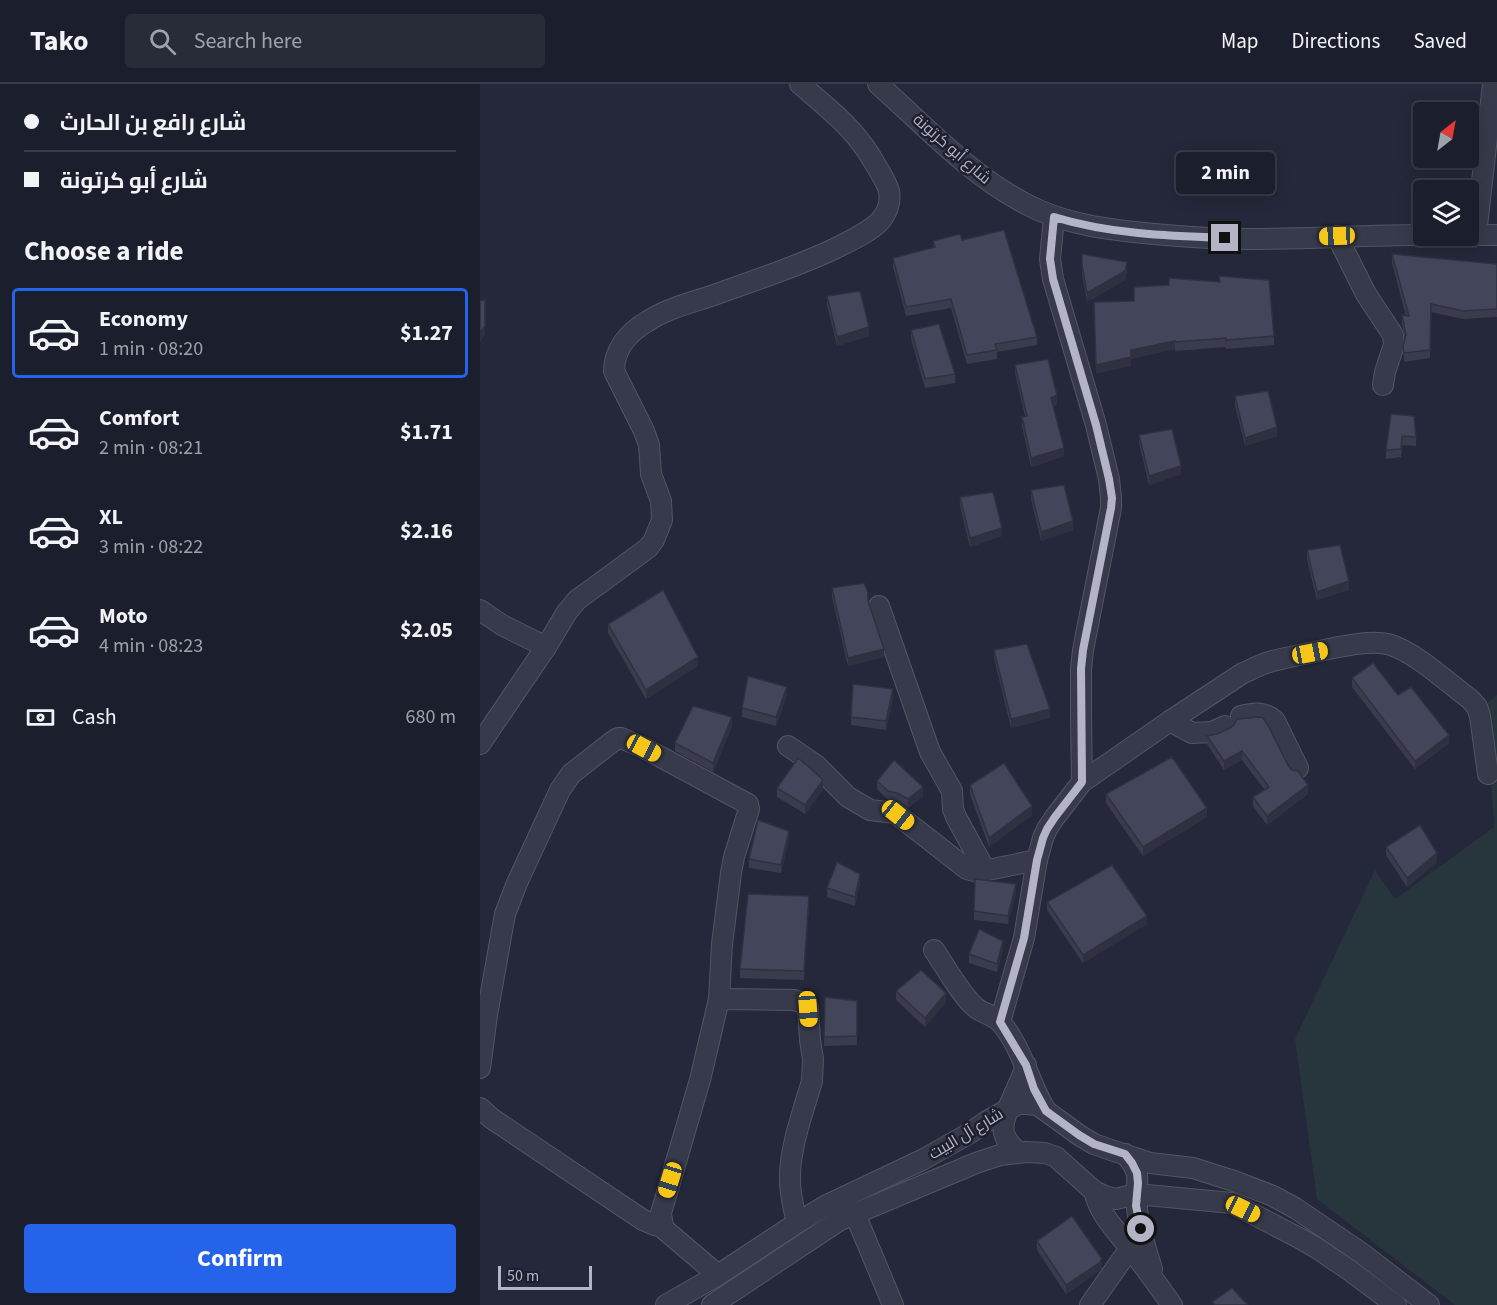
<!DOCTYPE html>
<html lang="en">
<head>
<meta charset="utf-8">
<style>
	:root { --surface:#1b1e2c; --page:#282b38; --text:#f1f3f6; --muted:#a0a2a9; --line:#393c48; --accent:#2563eb }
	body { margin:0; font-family:"Source Sans 3",Cairo,sans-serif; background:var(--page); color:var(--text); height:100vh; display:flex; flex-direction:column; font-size:22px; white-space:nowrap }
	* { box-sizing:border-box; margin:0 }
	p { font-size:20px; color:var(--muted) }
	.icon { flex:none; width:33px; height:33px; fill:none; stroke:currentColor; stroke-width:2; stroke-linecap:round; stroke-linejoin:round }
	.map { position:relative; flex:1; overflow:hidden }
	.panel { display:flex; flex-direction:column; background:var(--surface); width:480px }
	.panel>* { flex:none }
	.banner { display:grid; align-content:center; height:132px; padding:0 24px; background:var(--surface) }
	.needle { width:39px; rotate:31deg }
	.fabs { position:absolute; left:933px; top:18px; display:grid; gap:12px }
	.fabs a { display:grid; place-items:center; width:66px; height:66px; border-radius:6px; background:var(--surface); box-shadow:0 3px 15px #0003,0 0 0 2px var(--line); font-size:30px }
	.scale { position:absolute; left:18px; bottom:15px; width:94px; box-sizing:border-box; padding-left:6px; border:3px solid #b3b5c6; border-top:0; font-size:16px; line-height:21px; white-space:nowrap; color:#b3b5c6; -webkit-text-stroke:4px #1d1f2f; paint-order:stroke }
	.end { position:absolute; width:27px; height:27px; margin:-14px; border:8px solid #b3b5c6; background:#111; box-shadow:0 0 0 3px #111 }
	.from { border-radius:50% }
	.bubble { position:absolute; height:42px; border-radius:6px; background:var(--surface); box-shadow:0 3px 15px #0003,0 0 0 2px var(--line); font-size:20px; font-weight:700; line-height:42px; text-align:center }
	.car { position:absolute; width:18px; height:36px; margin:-18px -9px; border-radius:8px; box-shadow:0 0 4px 2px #0007; background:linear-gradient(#f5c518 24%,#345 0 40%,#f5c518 0 76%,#345 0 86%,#f5c518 0) }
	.banner b { display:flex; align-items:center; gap:21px; height:57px; font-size:22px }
	.banner b+b { border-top:2px solid var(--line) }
	.banner i { width:15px; height:15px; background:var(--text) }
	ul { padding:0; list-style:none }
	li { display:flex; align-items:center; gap:18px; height:90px; margin:0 12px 9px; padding:0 12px; border:3px solid transparent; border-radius:6px }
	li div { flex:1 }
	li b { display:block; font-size:22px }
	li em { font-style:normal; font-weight:700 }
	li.current { border-color:var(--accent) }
	li>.icon { width:54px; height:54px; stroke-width:1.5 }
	h2 { padding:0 24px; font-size:27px; line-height:72px }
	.pay { display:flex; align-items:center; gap:15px; height:66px; padding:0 24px; font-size:22px }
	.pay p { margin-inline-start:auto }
	.primary-button { display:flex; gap:12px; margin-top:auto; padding:12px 24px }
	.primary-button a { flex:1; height:69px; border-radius:6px; background:var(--accent); color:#fff; font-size:24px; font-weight:700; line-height:69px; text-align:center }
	header { display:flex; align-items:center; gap:36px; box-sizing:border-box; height:84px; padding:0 30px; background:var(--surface); border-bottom:2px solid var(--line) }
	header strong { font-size:28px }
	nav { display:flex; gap:33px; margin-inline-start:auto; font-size:21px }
	.search { width:420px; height:54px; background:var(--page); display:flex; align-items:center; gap:15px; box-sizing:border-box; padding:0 21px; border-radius:6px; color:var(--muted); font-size:22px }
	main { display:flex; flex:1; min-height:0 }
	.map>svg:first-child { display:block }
	.green { fill:#27353c }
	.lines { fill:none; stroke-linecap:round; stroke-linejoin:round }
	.minor-casing { stroke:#535565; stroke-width:22 }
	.minor { stroke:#373a4a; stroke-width:20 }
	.wall { fill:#3a3c4e }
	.shaded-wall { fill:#2f3140 }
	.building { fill:#43465b; stroke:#2f3140; stroke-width:1.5 }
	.route { stroke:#b3b5c6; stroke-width:8 }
	.labels { text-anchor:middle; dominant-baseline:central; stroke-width:5; stroke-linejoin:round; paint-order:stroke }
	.street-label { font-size:16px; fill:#b3b5c6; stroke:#1d1f2f }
</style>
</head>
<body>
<header>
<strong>Tako</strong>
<div class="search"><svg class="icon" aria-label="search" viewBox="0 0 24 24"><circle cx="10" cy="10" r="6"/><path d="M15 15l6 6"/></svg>Search here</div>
<nav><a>Map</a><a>Directions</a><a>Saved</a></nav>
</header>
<main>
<section class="panel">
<div class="banner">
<b><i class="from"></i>شارع رافع بن الحارث</b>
<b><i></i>شارع أبو كرتونة</b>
</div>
<h2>Choose a ride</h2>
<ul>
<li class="current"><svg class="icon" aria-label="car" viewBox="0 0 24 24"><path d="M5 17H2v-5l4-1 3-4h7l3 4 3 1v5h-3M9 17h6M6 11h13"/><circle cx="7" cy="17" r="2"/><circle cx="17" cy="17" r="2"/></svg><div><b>Economy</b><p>1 min · 08:20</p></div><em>$1.27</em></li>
<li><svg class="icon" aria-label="car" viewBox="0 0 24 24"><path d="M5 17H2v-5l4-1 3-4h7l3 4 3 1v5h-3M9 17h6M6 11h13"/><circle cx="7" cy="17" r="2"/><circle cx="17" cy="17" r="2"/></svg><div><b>Comfort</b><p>2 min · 08:21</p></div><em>$1.71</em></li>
<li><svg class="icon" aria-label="car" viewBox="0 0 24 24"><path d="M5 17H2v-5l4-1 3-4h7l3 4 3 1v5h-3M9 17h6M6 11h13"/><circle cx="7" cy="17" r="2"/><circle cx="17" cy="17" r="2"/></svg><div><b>XL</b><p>3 min · 08:22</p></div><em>$2.16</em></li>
<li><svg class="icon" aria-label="car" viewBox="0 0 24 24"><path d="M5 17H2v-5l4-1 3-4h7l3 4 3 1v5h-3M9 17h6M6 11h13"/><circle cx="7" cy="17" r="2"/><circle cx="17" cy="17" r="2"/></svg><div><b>Moto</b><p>4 min · 08:23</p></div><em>$2.05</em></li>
</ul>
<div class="pay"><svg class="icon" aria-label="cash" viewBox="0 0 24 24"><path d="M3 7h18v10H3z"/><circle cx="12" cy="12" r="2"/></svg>Cash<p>680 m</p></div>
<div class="primary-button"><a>Confirm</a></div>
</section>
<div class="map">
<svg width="1017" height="1221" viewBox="0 0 1017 1221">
	<rect width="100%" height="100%" fill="#24283a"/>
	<!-- green -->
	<path class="green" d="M1017,611V1221H975L837,1115L815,955L895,786L915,815L1014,743L1006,620Z"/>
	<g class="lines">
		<defs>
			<g id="minor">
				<path d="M398,0C445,42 490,91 546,120C585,141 631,146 674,150C706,153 738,155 770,155C828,155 886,151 944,151"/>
				<path d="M988,151H1017"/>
				<path d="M996,151L1013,0"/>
				<path d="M857,152L886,210L913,251L914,261L905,288L903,301"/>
				<path d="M399,522L450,668L472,707L473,725L476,733L505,786"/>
				<path d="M0,526L22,541L66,563L0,660"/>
				<path d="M66,563L87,528L97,516L168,464L174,456L182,436L181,417L171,390L169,361L164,347L134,287C134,265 149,248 168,237C186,225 210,219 231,212C272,197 314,184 354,165C368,158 390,148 400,137C407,129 411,118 409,107C407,99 401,90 397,83C392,75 388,67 382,60C365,37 342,19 320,0"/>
				<path d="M761,632C774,629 785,627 795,637L818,684"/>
				<path d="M690,637L712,649L732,648L745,642"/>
				<path d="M308,662L336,681L368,713L390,726L415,729L487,785L498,788L557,776"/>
				<path d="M602,698L690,637L763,589C772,585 780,581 789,578C802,574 816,572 829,569C852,565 890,554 911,561C938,570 968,599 991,616L997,623L1000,632L1008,690"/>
				<path d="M454,866C465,882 481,911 495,923C503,930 515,931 522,940C543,966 549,999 566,1027"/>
				<path d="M239,915L314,916L323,919L328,925L330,956L333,975L332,997C323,1028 309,1065 310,1097C310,1111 314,1125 317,1139"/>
				<path d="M520,938L544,854L557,776L563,754L567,745L575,733L602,698L601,632V585L603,566L631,424V414L629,395L616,341L573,195L570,175L574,133"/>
				<path d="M0,984L7,931L25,830L37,799L80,706L91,690L132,658L138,654H141L164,664L268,720L269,725L254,773L251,789L242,860L239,915L220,996L181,1129L183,1143L185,1146L238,1191"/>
				<path d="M0,1024L11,1034L163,1136L175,1141L183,1143"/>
				<path d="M538,1068C532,1063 526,1057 524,1049C520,1032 541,1000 546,981"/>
				<path d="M645,1070C666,1094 653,1099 657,1124C659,1145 666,1165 672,1185"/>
				<path d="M614,1107C620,1132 637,1147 652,1167C666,1184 679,1203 692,1221"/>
				<path d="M375,1130L413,1221"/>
				<path d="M186,1221L238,1191L317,1139L347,1121L442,1076L490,1049L507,1037L527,1026L539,1020H547L557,1021L566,1027L599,1051L614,1060L631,1066L670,1079L713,1084L754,1097L793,1112L815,1124L880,1168L949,1221"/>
				<path d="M232,1221L360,1136L496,1079L520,1071L546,1068L565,1069L576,1073L614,1107L625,1112L636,1115L656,1110L752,1119L821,1155L838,1165L869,1186L916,1221"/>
				<path d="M610,1221L650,1164"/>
			</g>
		</defs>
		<!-- minor casing -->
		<use href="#minor" class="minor-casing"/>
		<!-- minor -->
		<use href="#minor" class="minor"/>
	</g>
	<!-- wall -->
	<g class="wall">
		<path d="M482,156L540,196V200L557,253V261L517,268V275L487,280L471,224L426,232L413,183V174L453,164V157Z"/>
		<path d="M602,170L647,187L645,196L607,218L602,190Z"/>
		<path d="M912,170L1017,180V233L983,235L951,228L950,274L924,278L923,262L925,255L922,240V231L926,232L912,179Z"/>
		<path d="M739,192L794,252V261L746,265V263L695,267V265L651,275V282L616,289L614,218L654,217L689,201V194L739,198Z"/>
		<path d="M347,212L389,252L357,262L347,221Z"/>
		<path d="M431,246L475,290V299L445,304L431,255Z"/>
		<path d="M535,281L577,320L573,322L584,372L551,383L542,342V333L545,332L535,289Z"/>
		<path d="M755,312L797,352L765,362L755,321Z"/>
		<path d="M911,330L936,353V362L922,361L921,373L906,375V366Z"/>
		<path d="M659,351L701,390L669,401L659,359Z"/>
		<path d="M551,406L593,446L561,457L551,415Z"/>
		<path d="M480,413L522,452L490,463L480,422Z"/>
		<path d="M827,466L869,506L837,516L827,475Z"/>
		<path d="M352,504L388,518L404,573L368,582L352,513Z"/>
		<path d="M128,540L218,582L166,615L128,549Z"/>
		<path d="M514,566L570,634L531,644L514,574Z"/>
		<path d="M872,594L969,659L935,685L872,603Z"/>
		<path d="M307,611L296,642L262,633V624Z"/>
		<path d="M413,614L406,646L371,641V633Z"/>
		<path d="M252,642L233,688L195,667V659Z"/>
		<path d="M727,652L808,681L828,710L787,741L773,722V713L785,706L762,676L744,686L727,660Z"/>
		<path d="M397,697L443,712L428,724L417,717L408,716L397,705Z"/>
		<path d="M490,701L552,731L509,763L490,710Z"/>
		<path d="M297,704L343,705L325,730L297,713Z"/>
		<path d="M626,710L727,733L663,772L626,719Z"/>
		<path d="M309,756L301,789L269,784V775Z"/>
		<path d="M906,763L957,778L927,803L906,771Z"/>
		<path d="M380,799L375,822L347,813V804Z"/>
		<path d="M536,808L528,840L494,836V827Z"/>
		<path d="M567,818L667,840L603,879L567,826Z"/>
		<path d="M329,821L324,896L260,894V885Z"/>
		<path d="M523,865L517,888L489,879V870Z"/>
		<path d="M416,907L466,918L445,943L416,916Z"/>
		<path d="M345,913L377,917V961L344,962Z"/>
		<path d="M557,1157L622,1184L619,1187L586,1210L557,1166Z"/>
	</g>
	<!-- shaded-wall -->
	<g class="shaded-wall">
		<path d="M647,178V187L645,196L607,218V209Z"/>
		<path d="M5,242V251L0,258V249Z"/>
		<path d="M389,243V252L357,262V253Z"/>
		<path d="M695,257V265L651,275V282L616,289V281L651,266Z"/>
		<path d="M577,311V320L571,322V314Z"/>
		<path d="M797,343V352L765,362V354Z"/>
		<path d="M584,364V372L551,383V374Z"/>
		<path d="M701,382V390L669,401V392Z"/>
		<path d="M593,437V446L561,457V448Z"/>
		<path d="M522,444V452L490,463V454Z"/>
		<path d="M869,497V506L837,516V508Z"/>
		<path d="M404,565V573L368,582V574Z"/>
		<path d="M218,573V582L166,615V606Z"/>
		<path d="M307,603V611L296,642V633Z"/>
		<path d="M413,605V614L406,646V637Z"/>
		<path d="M570,625V634L531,644V635Z"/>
		<path d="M252,633V642L233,688V679Z"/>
		<path d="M969,651V659L935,685V677Z"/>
		<path d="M762,667V676L744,686V677Z"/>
		<path d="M343,696V705L325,730V721Z"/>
		<path d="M828,701V710L787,741V732Z"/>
		<path d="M443,703V712L428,724V715Z"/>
		<path d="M552,722V731L509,763V754Z"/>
		<path d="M727,724V733L663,772V763Z"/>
		<path d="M309,747V756L301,789V781Z"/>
		<path d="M957,769V778L927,803V794Z"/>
		<path d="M380,790V799L375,822V813Z"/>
		<path d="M536,800V808L528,840V832Z"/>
		<path d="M329,812V821L324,896V887Z"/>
		<path d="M667,832V840L603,879V871Z"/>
		<path d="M523,857V865L517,888V880Z"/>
		<path d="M466,909V918L445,943V934Z"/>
		<path d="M622,1175V1184L619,1187L586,1210V1201Z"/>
	</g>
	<!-- building -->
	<g class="building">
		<path d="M524,146L557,253L515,260L517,266L487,271L471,215L426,223L413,174L455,163L453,157L480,150L482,156Z"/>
		<path d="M602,170L647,178L645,187L607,209L602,181Z"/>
		<path d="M912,170L1017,180V225L983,227L951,220L950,266L924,269L923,262L926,251L922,231L929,232Z"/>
		<path d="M739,192L789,196L794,252L746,256V254L695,258V257L651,266V273L616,281L614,218L654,217V203L689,201V194L740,198Z"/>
		<path d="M380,207L389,243L357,253L347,212Z"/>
		<path d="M5,216V242L0,249V217Z"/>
		<path d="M459,240L475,290L445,295L431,246Z"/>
		<path d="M568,275L577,311L571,314L584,364L551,374L542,333L547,332L535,281Z"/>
		<path d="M788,307L797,343L765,354L755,312Z"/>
		<path d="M911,330L934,332L936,353L922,352L921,365L906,366Z"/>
		<path d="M692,345L701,382L669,392L659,351Z"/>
		<path d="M584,401L593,437L561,448L551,406Z"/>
		<path d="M513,408L522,444L490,454L480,413Z"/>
		<path d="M860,461L869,497L837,508L827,466Z"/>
		<path d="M384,499L388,509V517L404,565L368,574L352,504Z"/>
		<path d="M183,506L218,573L166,606L128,540Z"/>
		<path d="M547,560L570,625L531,635L514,566Z"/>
		<path d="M893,579L918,611L931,603L969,651L935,677L872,594Z"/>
		<path d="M268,592L307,603L296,633L262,624Z"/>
		<path d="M373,600L413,605L406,637L371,633Z"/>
		<path d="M213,622L252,633L233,679L195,659Z"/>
		<path d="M780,633L783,634L789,643L808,681L812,686L818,687L828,701L787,732L773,713L789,703L762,667L744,677L727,652L737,650L750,644L754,641L757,635Z"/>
		<path d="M692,673L727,724L663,763L626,710Z"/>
		<path d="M318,674L328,682L343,696L325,721L297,704Z"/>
		<path d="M414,676L443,703L428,715L417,709L408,707L397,697Z"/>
		<path d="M524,679L552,722L509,754L490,701Z"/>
		<path d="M278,736L309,747L301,781L269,775Z"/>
		<path d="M940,741L957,769L927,794L906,763Z"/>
		<path d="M357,778L380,790L375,813L347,804Z"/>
		<path d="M632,781L667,832L603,871L567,818Z"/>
		<path d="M495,795L536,800L528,832L494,827Z"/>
		<path d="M268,810L329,812L324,887L260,885Z"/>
		<path d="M499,845L523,857L517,880L489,870Z"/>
		<path d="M441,886L466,909L445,934L416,907Z"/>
		<path d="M345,913L377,917V952L344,953Z"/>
		<path d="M592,1132L622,1175L619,1179L586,1201L557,1157Z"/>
		<path d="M752,1204L768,1221H735L732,1218Z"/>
	</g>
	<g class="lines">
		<!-- route -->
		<path class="route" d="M661,1145L656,1122L658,1099L657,1089L652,1079L645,1070L614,1060L599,1051L566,1027L554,1005L546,981L520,938L544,854L557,776L563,754L567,745L575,733L602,698L601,585L603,566L631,424L632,414L629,395L616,341L573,195L570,175L574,133C629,150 688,152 745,154"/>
	</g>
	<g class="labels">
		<!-- street labels -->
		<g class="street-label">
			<text transform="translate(472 65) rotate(41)">شارع أبو كرتونة</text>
			<text transform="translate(486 1050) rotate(-31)">شارع آل البيت</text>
		</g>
	</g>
</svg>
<div class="fabs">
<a><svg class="needle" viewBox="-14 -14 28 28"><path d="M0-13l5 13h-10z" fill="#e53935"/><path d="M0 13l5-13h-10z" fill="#a0a2a9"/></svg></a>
<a><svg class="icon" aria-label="layers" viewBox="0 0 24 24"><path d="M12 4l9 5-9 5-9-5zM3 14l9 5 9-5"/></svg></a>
</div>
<div class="scale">50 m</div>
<i class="end from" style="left:661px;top:1145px"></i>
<i class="end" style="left:745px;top:154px"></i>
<div class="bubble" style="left:696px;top:68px;width:99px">2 min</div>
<i class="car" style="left:857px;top:152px;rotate:268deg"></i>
<i class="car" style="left:830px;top:569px;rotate:79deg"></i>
<i class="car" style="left:164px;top:664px;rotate:118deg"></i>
<i class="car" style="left:418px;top:731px;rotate:129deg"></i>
<i class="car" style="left:328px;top:925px;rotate:176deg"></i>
<i class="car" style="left:190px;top:1096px;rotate:197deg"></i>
<i class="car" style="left:763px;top:1125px;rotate:116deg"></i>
</div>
</main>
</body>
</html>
